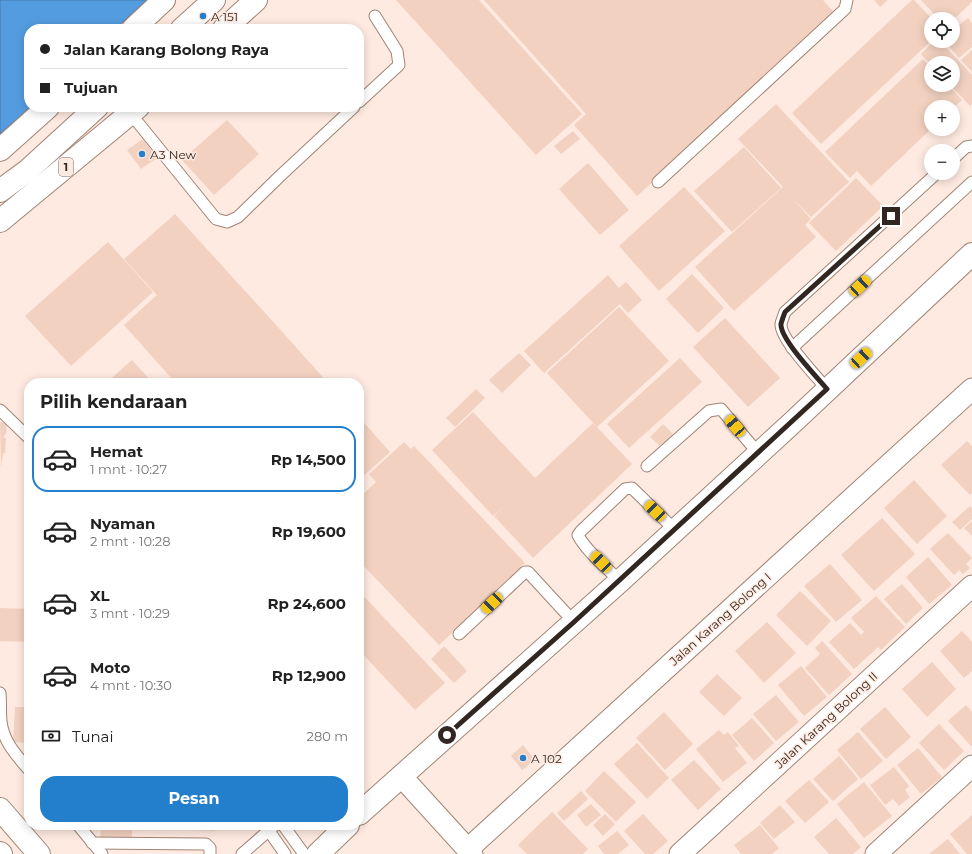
<!DOCTYPE html>
<html lang="id">
<head>
<meta charset="utf-8">
<style>
	:root { --surface:#fff; --page:#f2f2f2; --text:#222; --muted:#767676; --line:#e0e0e0; --accent:#237ecb }
	body { margin:0; font-family:Montserrat,sans-serif; background:var(--page); color:var(--text); height:100vh; display:flex; flex-direction:column; font-size:15px; white-space:nowrap }
	* { box-sizing:border-box; margin:0 }
	p { font-size:13px; color:var(--muted) }
	.icon { flex:none; width:22px; height:22px; fill:none; stroke:currentColor; stroke-width:2; stroke-linecap:round; stroke-linejoin:round }
	.map { position:relative; flex:1; overflow:hidden }
	.drawer { position:absolute; left:24px; top:378px; width:340px; height:452px; display:flex; flex-direction:column; background:var(--surface); border-radius:16px; box-shadow:0 2px 10px #0003 }
	.drawer>* { flex:none }
	.guide { position:absolute; left:24px; top:24px; width:340px; height:88px; border-radius:16px; box-shadow:0 2px 10px #0003; display:grid; align-content:center; height:88px; padding:0 16px; background:var(--surface) }
	.controls { position:absolute; left:924px; top:12px; display:grid; gap:8px }
	.controls a { display:grid; place-items:center; width:36px; height:36px; border-radius:50%; background:var(--surface); box-shadow:0 2px 10px #0003; font-size:20px }
	.end { position:absolute; width:18px; height:18px; margin:-9px; border:5px solid #322620; background:#fff; box-shadow:0 0 0 2px #fff }
	.from { border-radius:50% }
	.car { position:absolute; width:12px; height:24px; margin:-12px -6px; border-radius:5px; box-shadow:0 0 3px 1px #0007; background:linear-gradient(#f5c518 24%,#345 0 40%,#f5c518 0 76%,#345 0 86%,#f5c518 0) }
	.guide b { display:flex; align-items:center; gap:14px; height:38px; font-size:15px }
	.guide b+b { border-top:1px solid var(--line) }
	.guide i { width:10px; height:10px; background:var(--text) }
	ul { padding:0; list-style:none }
	li { display:flex; align-items:center; gap:12px; height:66px; margin:0 8px 6px; padding:0 8px; border:2px solid transparent; border-radius:16px }
	li div { flex:1 }
	li b { display:block; font-size:15px }
	li em { font-style:normal; font-weight:700 }
	li.current { border-color:var(--accent) }
	li>.icon { width:36px; height:36px; stroke-width:1.5 }
	h2 { padding:0 16px; font-size:18px; line-height:48px }
	.pay { display:flex; align-items:center; gap:10px; height:44px; padding:0 16px; font-size:15px }
	.pay p { margin-inline-start:auto }
	.action { display:flex; gap:8px; margin-top:auto; padding:8px 16px }
	.action a { flex:1; height:46px; border-radius:16px; background:var(--accent); color:#fff; font-size:16px; font-weight:700; line-height:46px; text-align:center }
	.map>svg:first-child { display:block }
	.water { fill:#549ce0; stroke:#4a79a6 }
	.building { fill:#f2d1c0 }
	.lines { fill:none; stroke-linecap:round; stroke-linejoin:round }
	.lane-casing { stroke:#a28474; stroke-width:13 }
	.street-casing { stroke:#a28474; stroke-width:23 }
	.secondary-casing { stroke:#a28474; stroke-width:24 }
	.highway-casing { stroke:#a28474; stroke-width:24 }
	.lane { stroke:#fff; stroke-width:11 }
	.street { stroke:#fff; stroke-width:21 }
	.secondary { stroke:#fff; stroke-width:22 }
	.highway { stroke:#fff; stroke-width:22 }
	.route { stroke:#322620; stroke-width:5 }
	.poi-dot { fill:#237ecb; stroke:#feeae0; stroke-width:1.5 }
	.labels { text-anchor:middle; dominant-baseline:central; stroke-width:3; stroke-linejoin:round; paint-order:stroke }
	.shield { fill:#feeae0; stroke:#6f615a; stroke-width:1 }
	.shield-label { font-size:11px; font-weight:bold; fill:#322620 }
	.poi-label { font-size:12px; fill:#322620; stroke:#feeae0; text-anchor:start }
	.street-label { font-size:12px; fill:#322620; stroke:#feeae0 }
</style>
</head>
<body>
<div class="map">
<svg width="972" height="854" viewBox="0 0 972 854">
	<rect width="100%" height="100%" fill="#feeae0"/>
	<!-- water -->
	<path class="water" d="M0,0H147L115,29H29L30,107L0,134Z"/>
	<!-- building -->
	<g class="building">
		<path d="M396,0H479L582,114L536,155Z"/>
		<path d="M484,0H823L837,16L637,196L574,125L586,114Z"/>
		<path d="M874,0H888L880,7Z"/>
		<path d="M912,0H914L932,19H931V41L821,144L792,113Z"/>
		<path d="M921,0H972V2L954,19H939Z"/>
		<path d="M968,18L972,23V47L959,58L944,41H953V30Z"/>
		<path d="M934,41H940L972,75V104L970,106L950,85H953V63H931V65L921,54Z"/>
		<path d="M972,50V72L961,60Z"/>
		<path d="M923,59L931,67V85H948L962,100L953,108V107H931V129L871,186L857,171L850,178L825,152Z"/>
		<path d="M776,104L849,182L811,217L793,199L811,219L805,225L816,237L734,311L695,267L783,187L738,139Z"/>
		<path d="M227,120L259,154L214,195L182,160Z"/>
		<path d="M573,131L580,139L561,154L554,146Z"/>
		<path d="M143,139L157,158L141,169L127,150Z"/>
		<path d="M744,147L781,188L732,232L694,191Z"/>
		<path d="M588,163L629,210L600,235L559,189Z"/>
		<path d="M856,178L883,206L836,251L809,223Z"/>
		<path d="M684,187L725,231L659,291L619,246Z"/>
		<path d="M175,214L286,336L328,383H173L172,381L173,380L124,325L157,295L124,259Z"/>
		<path d="M108,242L153,292L71,366L25,316Z"/>
		<path d="M692,274L724,308L698,333L666,299Z"/>
		<path d="M608,275L619,288L626,282L642,300L628,313L620,304L544,373L524,351Z"/>
		<path d="M619,307L669,361L597,427L547,373Z"/>
		<path d="M725,318L780,378L748,407L693,347Z"/>
		<path d="M519,353L531,365L502,393L489,380Z"/>
		<path d="M680,358L702,382L629,448L607,424Z"/>
		<path d="M132,360L153,383H106Z"/>
		<path d="M476,389L485,398L455,427L446,418Z"/>
		<path d="M473,412L535,478L593,423L632,464L533,558L494,516L504,506L493,516L432,450Z"/>
		<path d="M359,417L390,452L359,480Z"/>
		<path d="M0,422L7,423L6,434H5L4,438H6L5,453H3L1,468Z"/>
		<path d="M663,424L673,434L660,446L650,437Z"/>
		<path d="M967,441L972,446V493L970,495L941,465Z"/>
		<path d="M404,442L411,449L414,446L525,563L439,645L359,561V498L376,482L369,474Z"/>
		<path d="M914,480L947,516L917,544L884,508Z"/>
		<path d="M970,506L972,508V519L960,530L952,522Z"/>
		<path d="M882,518L915,554L874,591L841,555Z"/>
		<path d="M972,521V536L964,528Z"/>
		<path d="M948,533L972,558L966,564L970,568L963,574L959,570L954,575L930,549Z"/>
		<path d="M928,557L952,585L929,604L906,577Z"/>
		<path d="M830,564L862,600L836,622L804,586Z"/>
		<path d="M902,584L923,608L906,624L884,599Z"/>
		<path d="M359,591L445,683L415,710L359,650Z"/>
		<path d="M800,591L831,621L807,646L776,615Z"/>
		<path d="M876,596L905,627L881,650L878,647L854,669L829,642L850,623L861,635L864,632L851,618Z"/>
		<path d="M0,608L29,609V642L0,641Z"/>
		<path d="M767,622L796,653L764,683L735,651Z"/>
		<path d="M962,631L972,642V671L964,678L940,651Z"/>
		<path d="M822,641L852,674L829,695L805,668L820,654L815,648Z"/>
		<path d="M444,646L467,671L454,683L431,659Z"/>
		<path d="M932,662L956,689L927,717L902,689Z"/>
		<path d="M801,666L827,697L804,716L778,685Z"/>
		<path d="M717,674L742,698L724,716L699,692Z"/>
		<path d="M776,695L799,722L776,741L753,714Z"/>
		<path d="M966,705L972,712V745L971,746L948,721Z"/>
		<path d="M15,707H29V743L13,742Z"/>
		<path d="M885,707L911,737L886,759L860,729Z"/>
		<path d="M664,712L693,744L665,770L636,738Z"/>
		<path d="M752,718L774,743L754,761L732,735Z"/>
		<path d="M939,724L964,751L944,770L919,743Z"/>
		<path d="M719,730L724,735L728,732L739,746L735,748L747,763L723,782L696,749Z"/>
		<path d="M858,732L883,761L861,779L837,750Z"/>
		<path d="M637,743L669,778L647,799L614,764Z"/>
		<path d="M523,745L535,760L522,770L511,756Z"/>
		<path d="M918,748L942,777L921,794L897,765Z"/>
		<path d="M839,756L858,779L833,801L813,779Z"/>
		<path d="M694,760L721,789L698,810L671,780Z"/>
		<path d="M894,767L909,786L905,790L910,797L899,806L893,799L885,805L870,785Z"/>
		<path d="M604,771L636,802L616,822L585,791Z"/>
		<path d="M809,780L829,802L805,823L785,801Z"/>
		<path d="M864,782L892,816L864,838L837,804Z"/>
		<path d="M581,791L588,799L564,821L557,813Z"/>
		<path d="M591,804L601,815L586,827L577,815Z"/>
		<path d="M780,805L795,822L774,839L760,823Z"/>
		<path d="M552,812L588,849L583,854H527L518,845Z"/>
		<path d="M605,814L615,824L603,836L593,825Z"/>
		<path d="M643,814L668,841L653,854H645L624,831Z"/>
		<path d="M972,815V854H967L950,834Z"/>
		<path d="M836,818L861,847L853,854H829L814,837Z"/>
		<path d="M101,825H132V842L100,840Z"/>
		<path d="M136,825H215V831L136,827Z"/>
		<path d="M760,825L779,848L772,854H741L734,845Z"/>
		<path d="M617,831L629,845L618,854H604L598,846Z"/>
		<path d="M948,839L960,854H929Z"/>
	</g>
	<g class="lines">
		<defs>
			<g id="lane">
				<path d="M359,102L399,65L397,51L375,16"/>
				<path d="M131,114L216,219L227,222L238,217L280,176L354,107"/>
				<path d="M953,159L966,147L972,146"/>
				<path d="M658,182L845,9L847,0"/>
				<path d="M792,348L972,182"/>
				<path d="M827,389C817,377 780,339 781,324C782,320 784,315 785,312L937,173"/>
				<path d="M0,410L29,438"/>
				<path d="M647,466L709,411L721,409L758,453"/>
				<path d="M620,581C608,569 585,550 578,535L581,531L625,489L632,488L675,530"/>
				<path d="M459,634L525,572H528L574,622"/>
				<path d="M0,693C1,702 0,712 1,721C3,741 16,755 29,770"/>
				<path d="M78,825L102,854"/>
				<path d="M283,825L304,854"/>
				<path d="M269,831L285,854"/>
				<path d="M92,843L206,844L210,848V854"/>
				<path d="M242,854L275,825"/>
			</g>
			<g id="street">
				<path d="M401,776L472,854"/>
				<path d="M468,849L972,389"/>
				<path d="M680,854L972,586"/>
				<path d="M876,854L972,766"/>
			</g>
			<g id="secondary">
				<path d="M0,809L39,854"/>
				<path d="M359,814L620,581L792,423L972,254"/>
				<path d="M0,853L1,854"/>
				<path d="M318,854L348,825"/>
			</g>
			<g id="highway">
				<path d="M133,29L164,0"/>
				<path d="M182,29L214,0"/>
				<path d="M224,29L256,0"/>
				<path d="M0,150L48,107"/>
				<path d="M0,191L27,171L97,107"/>
				<path d="M0,221L138,107"/>
			</g>
		</defs>
		<!-- lane casing -->
		<use href="#lane" class="lane-casing"/>
		<!-- street casing -->
		<use href="#street" class="street-casing"/>
		<!-- secondary casing -->
		<use href="#secondary" class="secondary-casing"/>
		<!-- highway casing -->
		<use href="#highway" class="highway-casing"/>
		<!-- lane -->
		<use href="#lane" class="lane"/>
		<!-- street -->
		<use href="#street" class="street"/>
		<!-- secondary -->
		<use href="#secondary" class="secondary"/>
		<!-- highway -->
		<use href="#highway" class="highway"/>
	</g>
	<g class="lines">
		<!-- route -->
		<path class="route" d="M447,735L574,622L827,389C817,377 780,339 781,324C782,320 784,315 785,312L891,216"/>
	</g>
	<!-- markers -->
	<g class="poi-dot">
		<circle cx="203" cy="16" r="4"/>
		<circle cx="142" cy="154" r="4"/>
		<circle cx="523" cy="758" r="4"/>
	</g>
	<g class="labels">
		<!-- shield labels -->
		<rect class="shield" x="59" y="158" width="14" height="18" rx="3"/>
		<g class="shield-label">
			<text x="66" y="167">1</text>
		</g>
		<!-- poi labels -->
		<g class="poi-label">
			<text x="211" y="16">A 151</text>
			<text x="150" y="154">A3 New</text>
			<text x="531" y="758">A 102</text>
		</g>
		<!-- street labels -->
		<g class="street-label">
			<text transform="translate(720 619) rotate(-42)">Jalan Karang Bolong I</text>
			<text transform="translate(826 720) rotate(-43)">Jalan Karang Bolong II</text>
		</g>
	</g>
</svg>
<div class="controls">
<a><svg class="icon" aria-label="locate" viewBox="0 0 24 24"><circle cx="12" cy="12" r="6"/><path d="M12 2v4M12 18v4M2 12h4M18 12h4"/></svg></a>
<a><svg class="icon" aria-label="layers" viewBox="0 0 24 24"><path d="M12 4l9 5-9 5-9-5zM3 14l9 5 9-5"/></svg></a>
<a>+</a>
<a>−</a>
</div>
<i class="end from" style="left:447px;top:735px"></i>
<i class="end" style="left:891px;top:216px"></i>
<i class="car" style="left:860px;top:286px;rotate:47deg"></i>
<i class="car" style="left:861px;top:358px;rotate:47deg"></i>
<i class="car" style="left:735px;top:426px;rotate:320deg"></i>
<i class="car" style="left:655px;top:511px;rotate:314deg"></i>
<i class="car" style="left:601px;top:562px;rotate:315deg"></i>
<i class="car" style="left:492px;top:603px;rotate:226deg"></i>
<div class="guide">
<b><i class="from"></i>Jalan Karang Bolong Raya</b>
<b><i></i>Tujuan</b>
</div>
<section class="drawer">
<h2>Pilih kendaraan</h2>
<ul>
<li class="current"><svg class="icon" aria-label="car" viewBox="0 0 24 24"><path d="M5 17H2v-5l4-1 3-4h7l3 4 3 1v5h-3M9 17h6M6 11h13"/><circle cx="7" cy="17" r="2"/><circle cx="17" cy="17" r="2"/></svg><div><b>Hemat</b><p>1 mnt · 10:27</p></div><em>Rp 14,500</em></li>
<li><svg class="icon" aria-label="car" viewBox="0 0 24 24"><path d="M5 17H2v-5l4-1 3-4h7l3 4 3 1v5h-3M9 17h6M6 11h13"/><circle cx="7" cy="17" r="2"/><circle cx="17" cy="17" r="2"/></svg><div><b>Nyaman</b><p>2 mnt · 10:28</p></div><em>Rp 19,600</em></li>
<li><svg class="icon" aria-label="car" viewBox="0 0 24 24"><path d="M5 17H2v-5l4-1 3-4h7l3 4 3 1v5h-3M9 17h6M6 11h13"/><circle cx="7" cy="17" r="2"/><circle cx="17" cy="17" r="2"/></svg><div><b>XL</b><p>3 mnt · 10:29</p></div><em>Rp 24,600</em></li>
<li><svg class="icon" aria-label="car" viewBox="0 0 24 24"><path d="M5 17H2v-5l4-1 3-4h7l3 4 3 1v5h-3M9 17h6M6 11h13"/><circle cx="7" cy="17" r="2"/><circle cx="17" cy="17" r="2"/></svg><div><b>Moto</b><p>4 mnt · 10:30</p></div><em>Rp 12,900</em></li>
</ul>
<div class="pay"><svg class="icon" aria-label="cash" viewBox="0 0 24 24"><path d="M3 7h18v10H3z"/><circle cx="12" cy="12" r="2"/></svg>Tunai<p>280 m</p></div>
<div class="action"><a>Pesan</a></div>
</section>
</div>
</body>
</html>
